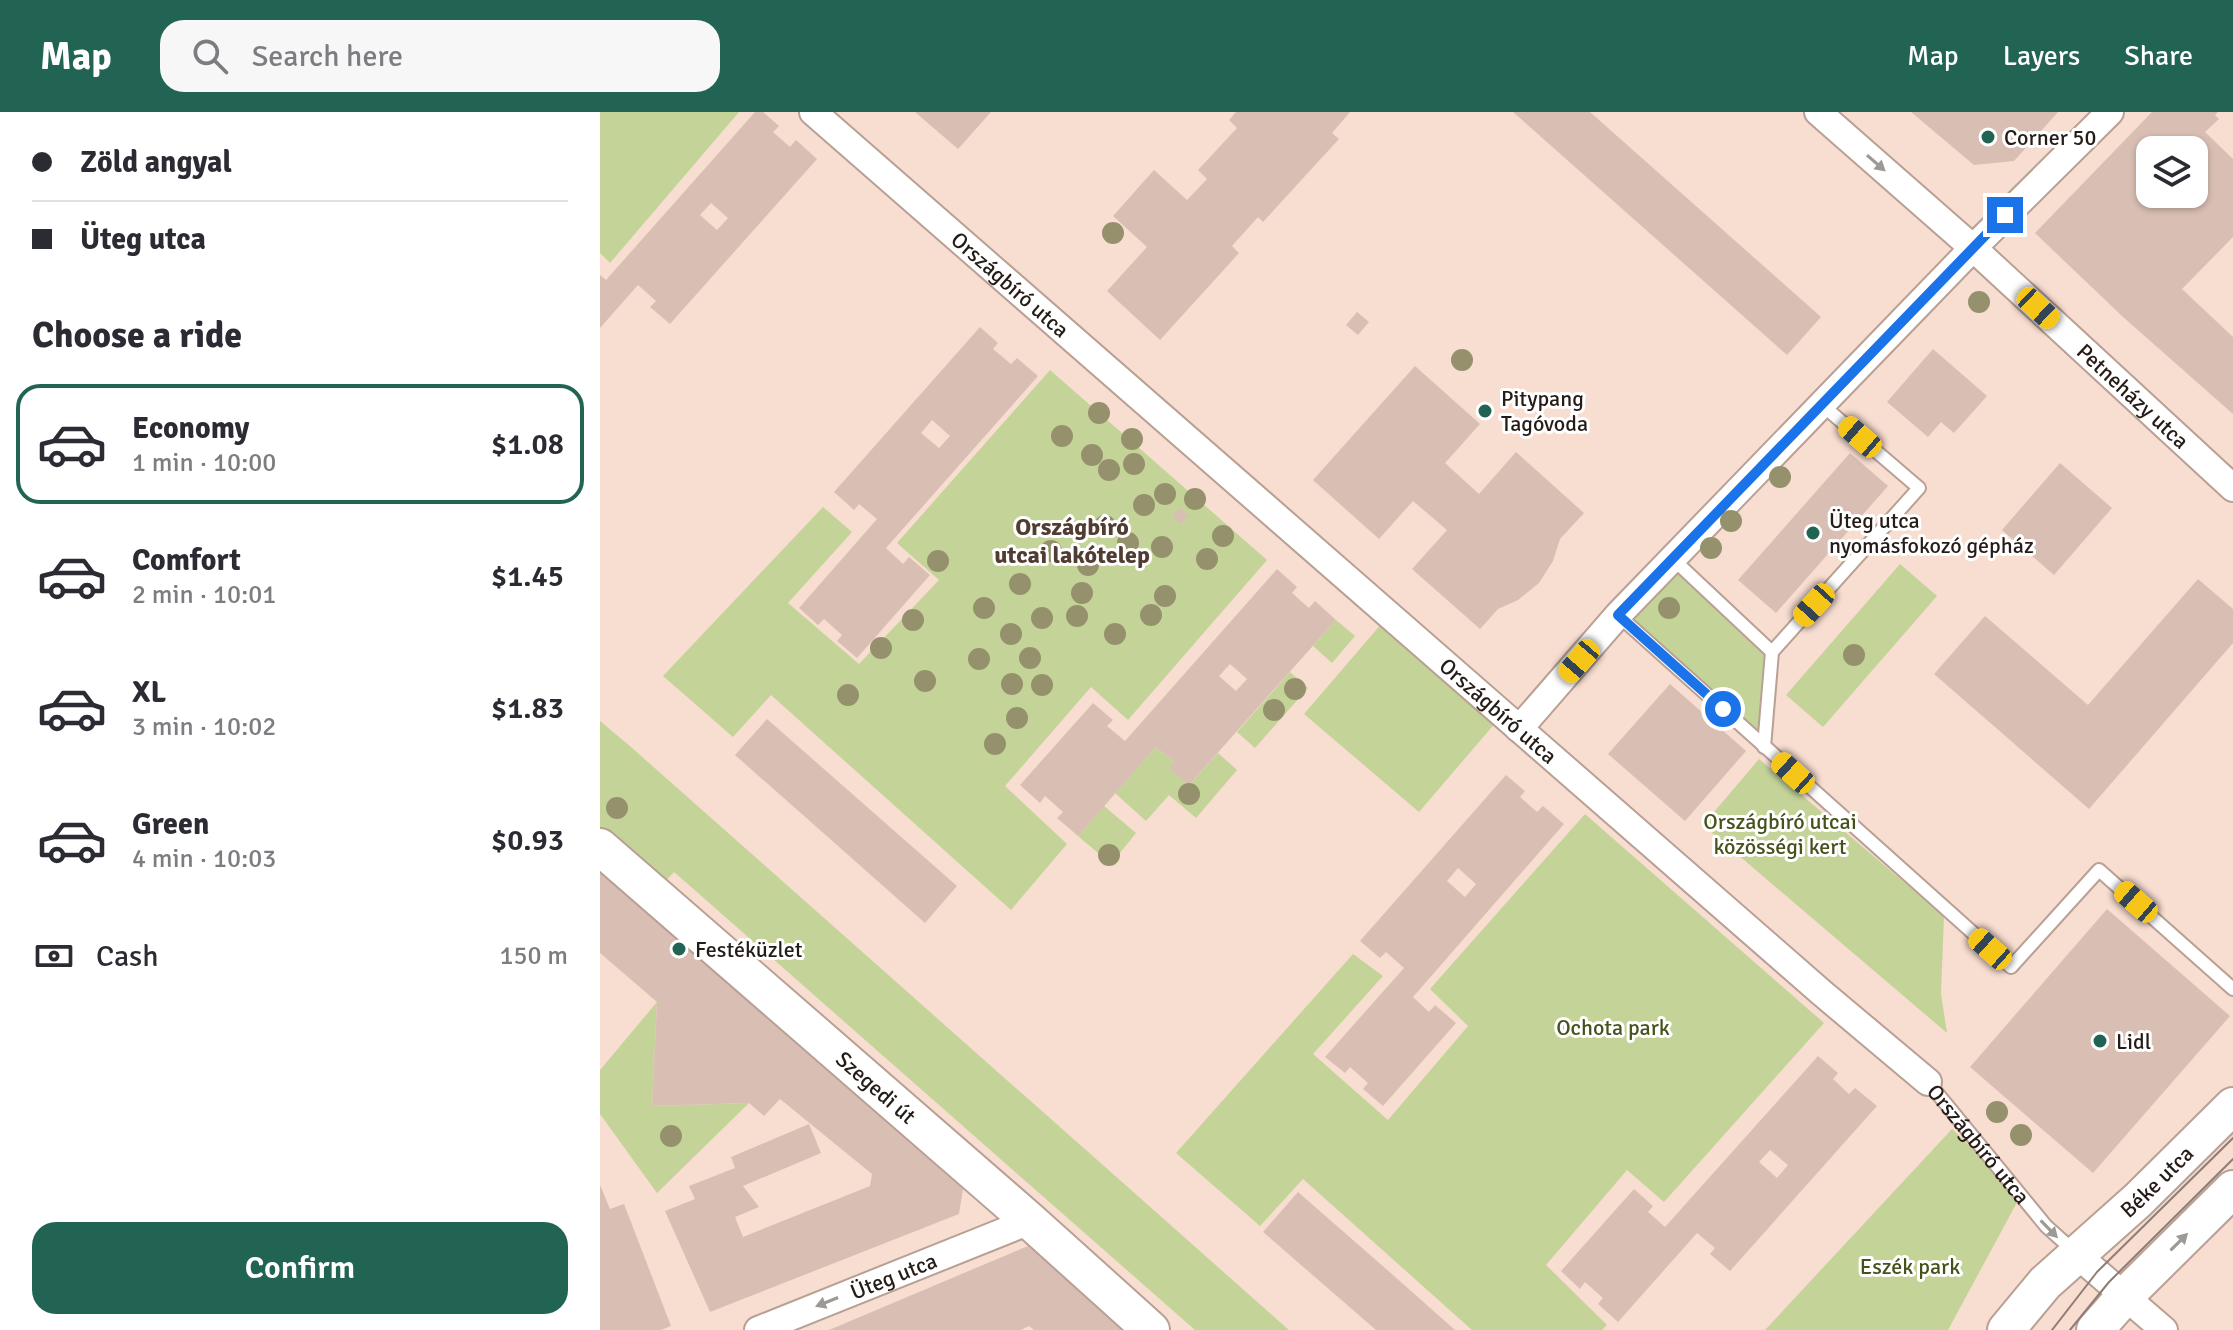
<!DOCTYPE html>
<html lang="en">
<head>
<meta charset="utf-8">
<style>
	:root { --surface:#fff; --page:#f7f7f7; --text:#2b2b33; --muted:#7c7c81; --line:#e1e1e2; --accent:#216453 }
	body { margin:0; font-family:Signika,sans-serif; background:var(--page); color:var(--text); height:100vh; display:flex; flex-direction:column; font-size:30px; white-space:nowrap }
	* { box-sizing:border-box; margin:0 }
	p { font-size:26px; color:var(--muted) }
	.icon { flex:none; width:44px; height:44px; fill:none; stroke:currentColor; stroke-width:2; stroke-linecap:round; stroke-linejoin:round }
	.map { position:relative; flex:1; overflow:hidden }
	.drawer { display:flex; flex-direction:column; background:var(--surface); width:600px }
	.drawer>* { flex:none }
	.hud { display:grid; align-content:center; height:176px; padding:0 32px; background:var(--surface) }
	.buttons { position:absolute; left:1536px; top:24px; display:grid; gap:16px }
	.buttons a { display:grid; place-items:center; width:72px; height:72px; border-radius:16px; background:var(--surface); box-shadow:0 2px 6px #0004; font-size:40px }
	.end { position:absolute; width:36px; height:36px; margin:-18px; border:10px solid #1a73e8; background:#fff; box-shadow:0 0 0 4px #fff }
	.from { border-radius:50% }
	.car { position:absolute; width:24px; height:48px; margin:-24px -12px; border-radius:10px; box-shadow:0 0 6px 2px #0007; background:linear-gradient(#f5c518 24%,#345 0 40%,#f5c518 0 76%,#345 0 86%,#f5c518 0) }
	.hud b { display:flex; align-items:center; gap:28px; height:76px; font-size:30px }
	.hud b+b { border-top:2px solid var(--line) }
	.hud i { width:20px; height:20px; background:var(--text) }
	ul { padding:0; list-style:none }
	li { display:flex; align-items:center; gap:24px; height:120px; margin:0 16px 12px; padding:0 16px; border:4px solid transparent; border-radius:24px }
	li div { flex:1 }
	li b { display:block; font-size:30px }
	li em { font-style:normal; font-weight:600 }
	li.active { border-color:var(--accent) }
	li>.icon { width:72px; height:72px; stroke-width:1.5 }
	h2 { padding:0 32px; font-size:36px; line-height:96px }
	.pay { display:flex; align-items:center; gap:20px; height:88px; padding:0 32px; font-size:30px }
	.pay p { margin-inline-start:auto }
	.primary-button { display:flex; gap:16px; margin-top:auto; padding:16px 32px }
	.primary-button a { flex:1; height:92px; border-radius:24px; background:var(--accent); color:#fff; font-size:32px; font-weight:600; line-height:92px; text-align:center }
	header { display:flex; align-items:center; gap:48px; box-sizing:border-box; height:112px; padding:0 40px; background:var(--accent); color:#fff }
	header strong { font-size:38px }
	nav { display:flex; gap:44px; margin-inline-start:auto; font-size:28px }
	.search { width:560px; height:72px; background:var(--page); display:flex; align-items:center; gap:20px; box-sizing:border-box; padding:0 28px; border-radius:24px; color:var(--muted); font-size:30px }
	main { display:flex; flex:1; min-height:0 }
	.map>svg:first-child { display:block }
	.green { fill:#c4d499 }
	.building { fill:#d9bfb3; fill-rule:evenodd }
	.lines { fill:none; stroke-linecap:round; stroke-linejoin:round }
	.lane-casing { stroke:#b9a094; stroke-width:16 }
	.street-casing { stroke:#b9a094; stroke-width:30 }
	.secondary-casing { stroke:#b9a094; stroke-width:40 }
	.lane { stroke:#fff; stroke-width:12 }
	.street { stroke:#fff; stroke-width:26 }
	.secondary { stroke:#fff; stroke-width:36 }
	.tram { stroke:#8f7d75; stroke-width:2 }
	.tree { fill:#96916d }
	.oneway { fill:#9d9997 }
	.route { stroke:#1a73e8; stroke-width:10 }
	.poi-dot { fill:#216453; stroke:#fff; stroke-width:3 }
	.labels { text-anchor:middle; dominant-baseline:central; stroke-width:6; stroke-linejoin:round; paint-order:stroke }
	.poi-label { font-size:22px; fill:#251c17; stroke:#fff; text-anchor:start }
	.street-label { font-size:22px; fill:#251c17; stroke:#fff }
	.park-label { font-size:22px; fill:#46521c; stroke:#fff }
	.neighbourhood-label { font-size:24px; font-weight:bold; fill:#513c32; stroke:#fff }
</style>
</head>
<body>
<header>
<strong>Map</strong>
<div class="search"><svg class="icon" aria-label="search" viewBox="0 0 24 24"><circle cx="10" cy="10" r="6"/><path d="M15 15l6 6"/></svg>Search here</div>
<nav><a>Map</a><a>Layers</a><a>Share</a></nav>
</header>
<main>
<section class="drawer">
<div class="hud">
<b><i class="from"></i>Zöld angyal</b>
<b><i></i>Üteg utca</b>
</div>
<h2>Choose a ride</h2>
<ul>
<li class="active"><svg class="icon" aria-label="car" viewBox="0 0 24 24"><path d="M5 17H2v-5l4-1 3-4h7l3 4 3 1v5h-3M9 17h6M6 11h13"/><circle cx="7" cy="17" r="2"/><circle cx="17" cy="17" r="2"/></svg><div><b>Economy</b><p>1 min · 10:00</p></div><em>$1.08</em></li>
<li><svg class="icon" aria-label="car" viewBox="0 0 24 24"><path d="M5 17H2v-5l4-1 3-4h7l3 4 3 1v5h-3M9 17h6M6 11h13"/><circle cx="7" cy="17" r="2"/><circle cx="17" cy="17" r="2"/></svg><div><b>Comfort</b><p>2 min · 10:01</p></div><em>$1.45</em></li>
<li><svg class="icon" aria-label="car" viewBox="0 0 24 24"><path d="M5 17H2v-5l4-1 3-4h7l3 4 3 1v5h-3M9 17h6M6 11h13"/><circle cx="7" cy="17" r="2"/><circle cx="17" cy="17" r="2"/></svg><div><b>XL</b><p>3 min · 10:02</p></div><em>$1.83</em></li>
<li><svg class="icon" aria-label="car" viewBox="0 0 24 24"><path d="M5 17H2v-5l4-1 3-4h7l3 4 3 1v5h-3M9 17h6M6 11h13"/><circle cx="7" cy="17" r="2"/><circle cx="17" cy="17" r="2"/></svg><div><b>Green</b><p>4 min · 10:03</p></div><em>$0.93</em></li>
</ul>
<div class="pay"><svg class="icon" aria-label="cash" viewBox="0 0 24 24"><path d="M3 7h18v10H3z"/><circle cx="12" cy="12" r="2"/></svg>Cash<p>150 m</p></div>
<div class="primary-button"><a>Confirm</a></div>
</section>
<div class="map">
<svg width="1633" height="1218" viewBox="0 0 1633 1218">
	<rect width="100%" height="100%" fill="#f8ddd1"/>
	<!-- green -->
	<g class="green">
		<path d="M0,0H139L10,151L0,141Z"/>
		<path d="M450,258L667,448L528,608L491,575L405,674L467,732L411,798L171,583L133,625L63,564L223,395L252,420L188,491L259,552L339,468L297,431Z"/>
		<path d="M1074,448L1172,540L1164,635L1018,503Z"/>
		<path d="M1300,452L1337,484L1223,615L1186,583Z"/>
		<path d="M789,503L903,602L819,700L704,602Z"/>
		<path d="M736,508L755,524L732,551L713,534Z"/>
		<path d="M690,560L708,576L655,636L637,620Z"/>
		<path d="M0,609L31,635L689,1218H595L74,760L54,782L0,735Z"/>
		<path d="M556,635L574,650L570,656L589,673L618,641L637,658L596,706L569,683L546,709L515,681Z"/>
		<path d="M1159,647L1344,804L1341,882L1347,921L1103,713Z"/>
		<path d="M504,694L536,721L511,752L478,724Z"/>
		<path d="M985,702L1224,911L1064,1090L1027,1058L946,1153L1007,1213L1002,1218H872L703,1067L660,1114L576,1041L753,842L783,864L713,942L788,1008L868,914L830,877Z"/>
		<path d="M57,890L52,994L149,991L57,1081L0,1002V958Z"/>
		<path d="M1352,1017L1421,1083L1348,1218H1165Z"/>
	</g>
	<!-- building -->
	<g class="building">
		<path d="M155,0H163L179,14L173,20L190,35L196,28L217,47L70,212L50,195L56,189L38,173L0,216V163L6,168ZM111,91L128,106L117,118L100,103Z"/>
		<path d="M315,0H391L358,37Z"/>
		<path d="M636,0H750L732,21L739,27L663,110L658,105L632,134L639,141L560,228L507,179L547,135L513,104L554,58L587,88L607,67L598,58L637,16L629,8Z"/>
		<path d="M913,0H990L1221,205L1187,243Z"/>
		<path d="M1311,0H1458L1414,49L1374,53Z"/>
		<path d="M1552,0H1618L1615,3L1619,7L1605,20L1633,47V125L1582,177L1633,225V302L1522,204L1435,121ZM1550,38H1594V82H1550Z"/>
		<path d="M757,200L769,210L758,223L746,213Z"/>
		<path d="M380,215L398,231L393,237L411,252L417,246L438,264L286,436L303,452L309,445L330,463L257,546L237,529L242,523L224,507L218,513L199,496L277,407L259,392L254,398L234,380ZM332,308L350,324L339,336L321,321Z"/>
		<path d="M1333,237L1387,284L1354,321L1341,310L1328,325L1287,290Z"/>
		<path d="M815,254L880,312L845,351L879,382L916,340L984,401L960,427L953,449L939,471L918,488L898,497L880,517L812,457L847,418L813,389L779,427L713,368Z"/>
		<path d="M1250,341L1288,374L1176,501L1138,468Z"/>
		<path d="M1460,351L1512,396L1454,463L1402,418Z"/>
		<path d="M580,396L589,404L581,412L572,405Z"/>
		<path d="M677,457L697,475L692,481L709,496L715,489L736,508L589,673L569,656L574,650L556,635L478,724L457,706L463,700L445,684L440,691L420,673L493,591L513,608L507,614L525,629ZM630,552L647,567L636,579L619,564Z"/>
		<path d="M1598,467L1633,497V531L1489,697L1334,562L1385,504L1488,593Z"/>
		<path d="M1070,572L1146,639L1085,709L1008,642Z"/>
		<path d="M167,607L357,774L325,811L135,643Z"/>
		<path d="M906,663L925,679L920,685L937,700L943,694L964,712L813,885L829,900L835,893L856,911L783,994L763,977L768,971L750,955L745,961L725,945L804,856L786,840L780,846L760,829ZM858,756L876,772L865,785L847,769Z"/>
		<path d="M1119,703L1130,713L1123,722L1111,713Z"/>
		<path d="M0,748L365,1065L359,1102L110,1200L65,1099L95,1087L89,1074L135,1056L131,1045L209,1012L221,1041L143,1074L159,1095L135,1105L143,1125L270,1074L272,1062L180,987L164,1004L149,991L52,994L57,890L0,841Z"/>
		<path d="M1507,797L1630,904L1493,1061L1370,955Z"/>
		<path d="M1218,944L1238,961L1233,967L1249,982L1255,976L1277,994L1130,1159L1110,1142L1115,1136L1097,1121L1018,1210L998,1192L1003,1186L985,1170L980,1177L961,1159L1034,1077L1053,1094L1048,1100L1065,1115ZM1170,1038L1188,1053L1177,1066L1159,1050Z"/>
		<path d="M0,1073L10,1097L24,1092L71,1214L61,1218H0Z"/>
		<path d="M698,1080L793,1163L855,1218H776L663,1120Z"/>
		<path d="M435,1131L530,1218H434L429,1214L421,1218H229Z"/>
	</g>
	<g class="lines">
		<defs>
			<g id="lane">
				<path d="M1074,448L1172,540"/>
				<path d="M1018,503L1411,855L1499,758L1633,877"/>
				<path d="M1164,635L1172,540L1319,376L1221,292"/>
				<path id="s1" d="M1328,970L1446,1114L1475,1140"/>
			</g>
			<g id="street">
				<path id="s2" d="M213,0L1222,881L1328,970"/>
				<path id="s3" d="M1218,0L1373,136L1633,376"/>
				<path d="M919,617L1018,503L1373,136L1510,0"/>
				<path d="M1476,1142L1564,1218"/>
				<path id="s4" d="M158,1218L430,1109"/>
			</g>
			<g id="secondary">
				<path id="s5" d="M0,735L430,1109L551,1218"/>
				<path id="s6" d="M1406,1218L1445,1171L1538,1088L1633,994"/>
				<path d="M1495,1218L1525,1184L1633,1077"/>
			</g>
		</defs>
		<!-- lane casing -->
		<use href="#lane" class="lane-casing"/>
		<!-- street casing -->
		<use href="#street" class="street-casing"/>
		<!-- secondary casing -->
		<use href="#secondary" class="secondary-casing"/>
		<!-- lane -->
		<use href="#lane" class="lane"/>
		<!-- street -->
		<use href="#street" class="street"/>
		<!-- secondary -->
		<use href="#secondary" class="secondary"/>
		<!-- tram -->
		<g class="tram">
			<path d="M1452,1218L1497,1160L1633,1026"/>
			<path d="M1470,1218L1509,1170L1633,1047"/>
		</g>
	</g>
	<!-- trees -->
	<g class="tree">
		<circle cx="513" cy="121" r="11"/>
		<circle cx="1379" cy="190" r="11"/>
		<circle cx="862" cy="248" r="11"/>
		<circle cx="499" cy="301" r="11"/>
		<circle cx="462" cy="324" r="11"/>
		<circle cx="532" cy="327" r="11"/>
		<circle cx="492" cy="343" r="11"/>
		<circle cx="534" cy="352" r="11"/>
		<circle cx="509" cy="358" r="11"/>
		<circle cx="1180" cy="365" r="11"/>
		<circle cx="565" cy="382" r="11"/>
		<circle cx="595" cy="387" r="11"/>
		<circle cx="544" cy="393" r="11"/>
		<circle cx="1131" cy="409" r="11"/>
		<circle cx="505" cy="414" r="11"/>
		<circle cx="623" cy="424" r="11"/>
		<circle cx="528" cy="431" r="11"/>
		<circle cx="562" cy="435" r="11"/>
		<circle cx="1111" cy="436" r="11"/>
		<circle cx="451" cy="439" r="11"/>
		<circle cx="607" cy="447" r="11"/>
		<circle cx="338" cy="449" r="11"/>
		<circle cx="488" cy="453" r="11"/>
		<circle cx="420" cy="472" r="11"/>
		<circle cx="482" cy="481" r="11"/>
		<circle cx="565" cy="484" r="11"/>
		<circle cx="384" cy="496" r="11"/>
		<circle cx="1069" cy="496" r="11"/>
		<circle cx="551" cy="503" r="11"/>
		<circle cx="477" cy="504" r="11"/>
		<circle cx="442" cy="506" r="11"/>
		<circle cx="313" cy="508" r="11"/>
		<circle cx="411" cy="522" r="11"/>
		<circle cx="515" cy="522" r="11"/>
		<circle cx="281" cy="536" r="11"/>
		<circle cx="1254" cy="543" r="11"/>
		<circle cx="430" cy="546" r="11"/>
		<circle cx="379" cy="547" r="11"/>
		<circle cx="325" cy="569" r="11"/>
		<circle cx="412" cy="572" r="11"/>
		<circle cx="442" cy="573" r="11"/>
		<circle cx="695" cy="577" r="11"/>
		<circle cx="248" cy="583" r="11"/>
		<circle cx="674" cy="598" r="11"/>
		<circle cx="417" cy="606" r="11"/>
		<circle cx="395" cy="632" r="11"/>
		<circle cx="589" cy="682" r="11"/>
		<circle cx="17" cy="696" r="11"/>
		<circle cx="509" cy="743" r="11"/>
		<circle cx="1397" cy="1000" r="11"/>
		<circle cx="1421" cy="1023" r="11"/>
		<circle cx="71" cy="1024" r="11"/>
	</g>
	<!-- one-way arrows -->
	<defs><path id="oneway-solid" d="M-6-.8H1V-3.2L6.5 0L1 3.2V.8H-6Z" transform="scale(2)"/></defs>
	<g class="oneway">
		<use href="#oneway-solid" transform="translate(1276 51) rotate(41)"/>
		<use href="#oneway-solid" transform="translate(1449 1117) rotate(46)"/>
		<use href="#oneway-solid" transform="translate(1579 1130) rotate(-45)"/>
		<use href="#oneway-solid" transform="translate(227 1190) rotate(158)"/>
	</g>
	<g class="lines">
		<!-- route -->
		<path class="route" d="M1123,597L1018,503L1405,103"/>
	</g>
	<!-- markers -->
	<g class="poi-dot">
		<circle cx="1388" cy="25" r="8"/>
		<circle cx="885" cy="299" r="8"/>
		<circle cx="1213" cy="421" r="8"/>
		<circle cx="79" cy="837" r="8"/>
		<circle cx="1500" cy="929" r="8"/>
	</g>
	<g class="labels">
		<!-- poi labels -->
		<g class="poi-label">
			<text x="1404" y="25">Corner 50</text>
			<text x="901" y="286">Pitypang<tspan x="901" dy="25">Tagóvoda</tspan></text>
			<text x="1229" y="408">Üteg utca<tspan x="1229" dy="25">nyomásfokozó gépház</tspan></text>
			<text x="95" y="837">Festéküzlet</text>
			<text x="1516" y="929">Lidl</text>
		</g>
		<!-- street labels -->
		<g class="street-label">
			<text stroke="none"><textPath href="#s2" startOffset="262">Országbíró utca</textPath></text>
			<text stroke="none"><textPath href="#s3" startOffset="424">Petneházy utca</textPath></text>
			<text stroke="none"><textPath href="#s2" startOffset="910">Országbíró utca</textPath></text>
			<text stroke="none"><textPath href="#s5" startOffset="366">Szegedi út</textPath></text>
			<text stroke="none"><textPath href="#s1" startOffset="80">Országbíró utca</textPath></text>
			<text stroke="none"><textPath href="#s6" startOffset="212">Béke utca</textPath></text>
			<text stroke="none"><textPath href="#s4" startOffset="146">Üteg utca</textPath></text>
		</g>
		<!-- park labels -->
		<g class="park-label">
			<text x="1180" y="709">Országbíró utcai<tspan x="1180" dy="25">közösségi kert</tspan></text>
			<text x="1013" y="915">Ochota park</text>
			<text x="1310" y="1154">Eszék park</text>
		</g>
		<!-- neighbourhood labels -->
		<g class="neighbourhood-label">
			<text x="472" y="415">Országbíró<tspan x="472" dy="28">utcai lakótelep</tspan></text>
		</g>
	</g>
</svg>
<div class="buttons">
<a><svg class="icon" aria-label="layers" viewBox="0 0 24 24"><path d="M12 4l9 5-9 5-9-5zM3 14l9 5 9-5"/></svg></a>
</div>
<i class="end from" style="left:1123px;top:597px"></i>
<i class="end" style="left:1405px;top:103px"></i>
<i class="car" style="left:1438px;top:196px;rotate:133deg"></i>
<i class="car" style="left:1260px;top:325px;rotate:311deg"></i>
<i class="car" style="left:1214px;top:493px;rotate:222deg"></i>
<i class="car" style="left:979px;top:549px;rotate:221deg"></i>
<i class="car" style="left:1193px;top:661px;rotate:312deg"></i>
<i class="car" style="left:1536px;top:790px;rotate:311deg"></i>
<i class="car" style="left:1390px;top:837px;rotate:312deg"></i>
</div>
</main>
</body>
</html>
